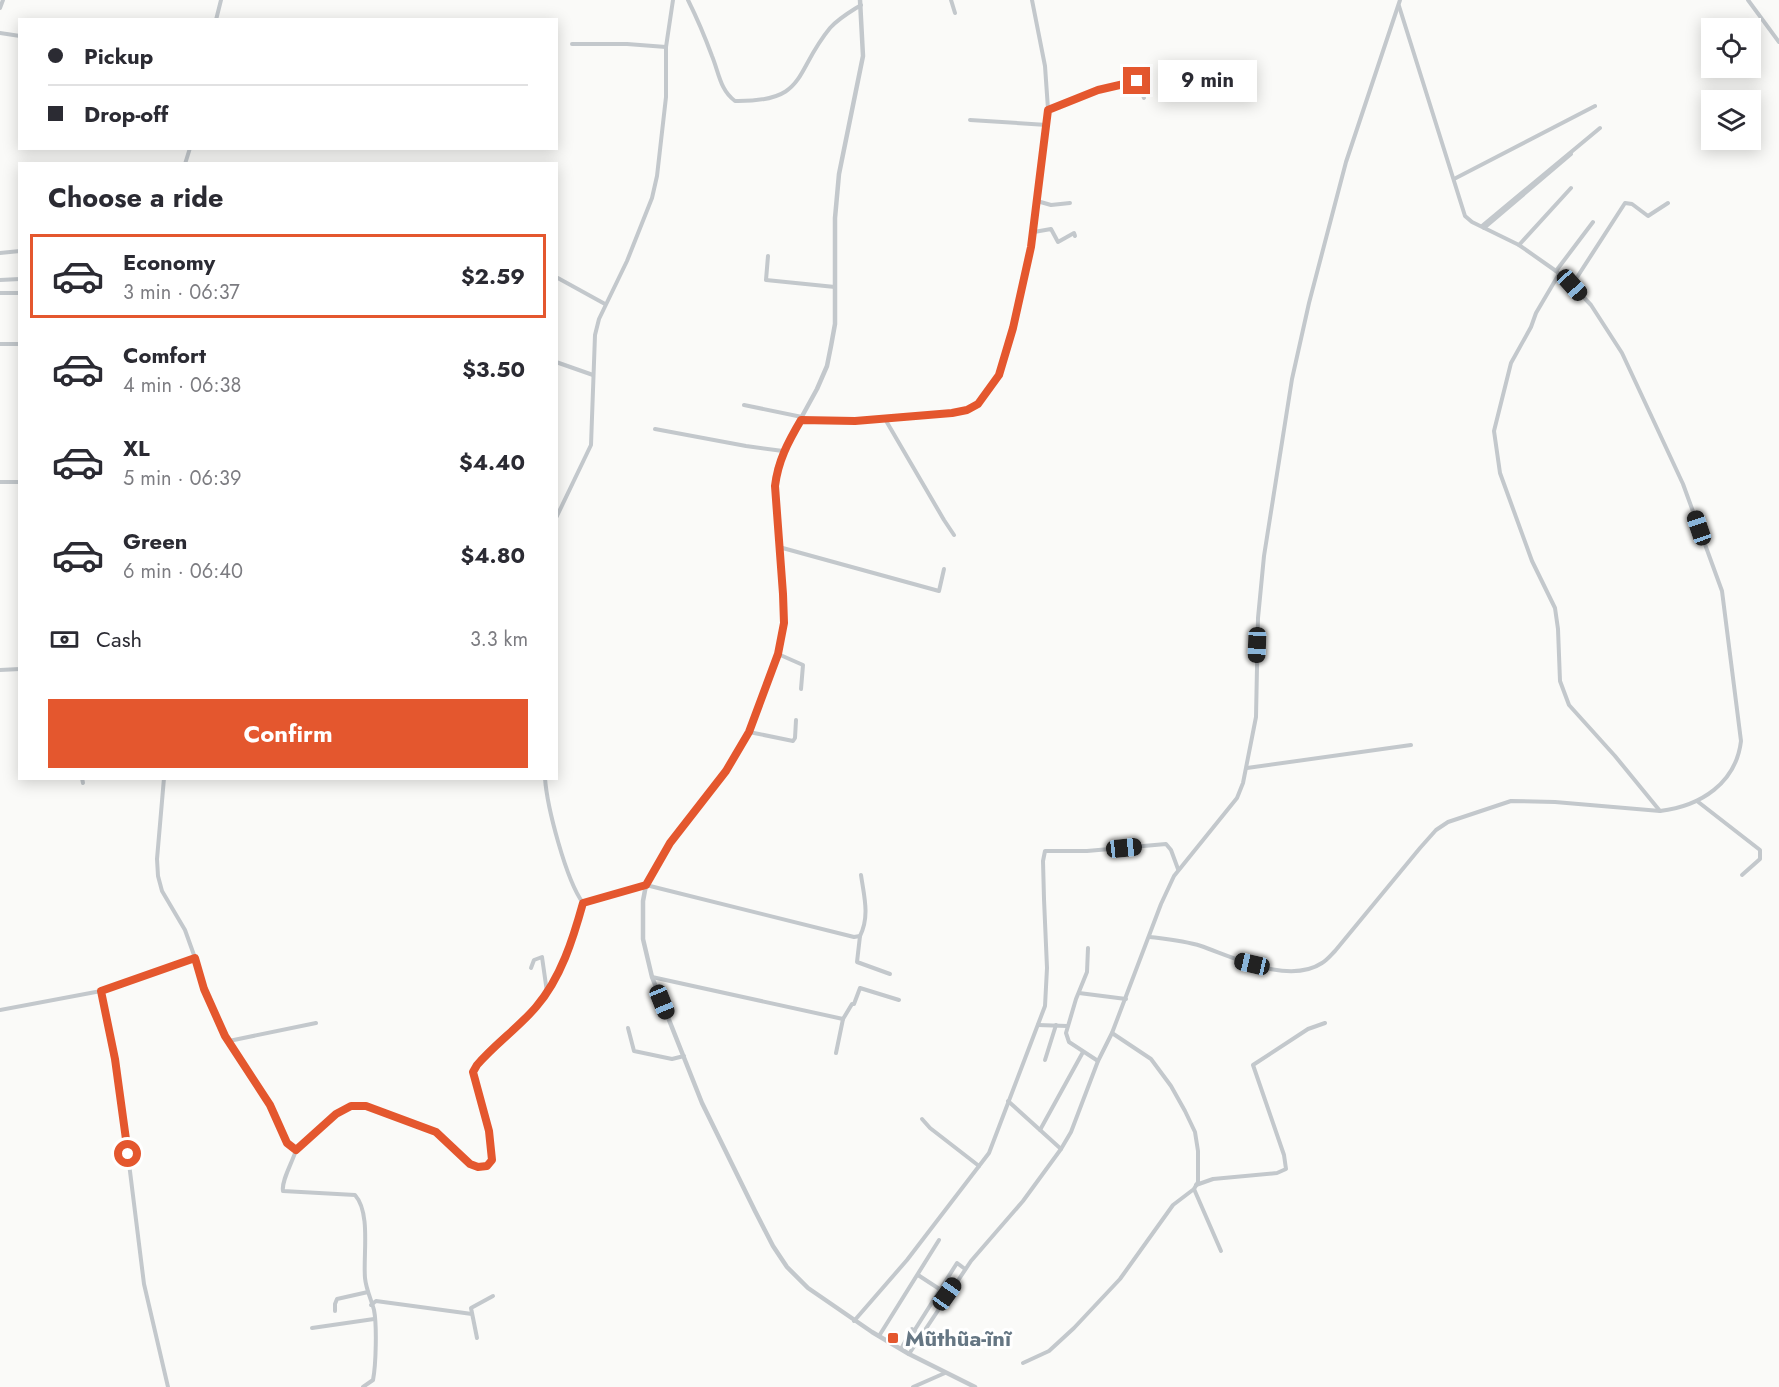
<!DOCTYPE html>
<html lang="en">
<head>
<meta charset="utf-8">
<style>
	:root { --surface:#fff; --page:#f7f7f7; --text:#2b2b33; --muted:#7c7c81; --line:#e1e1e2; --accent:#e4572e }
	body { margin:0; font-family:Jost,sans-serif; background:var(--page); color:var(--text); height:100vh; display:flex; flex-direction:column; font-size:22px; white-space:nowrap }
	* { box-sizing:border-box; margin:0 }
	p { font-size:20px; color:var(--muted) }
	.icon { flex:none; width:33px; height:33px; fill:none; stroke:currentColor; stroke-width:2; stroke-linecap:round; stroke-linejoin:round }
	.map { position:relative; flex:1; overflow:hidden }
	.side { position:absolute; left:18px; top:162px; width:540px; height:618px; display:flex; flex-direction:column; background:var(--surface); border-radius:0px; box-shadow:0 3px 15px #0003 }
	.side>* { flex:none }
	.banner { position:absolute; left:18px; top:18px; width:540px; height:132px; border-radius:0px; box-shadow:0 3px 15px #0003; display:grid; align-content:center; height:132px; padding:0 30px; background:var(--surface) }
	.buttons { position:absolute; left:1701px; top:18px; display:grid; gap:12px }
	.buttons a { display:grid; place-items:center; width:60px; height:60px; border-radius:0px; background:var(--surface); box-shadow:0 3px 15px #0003; font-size:30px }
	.end { position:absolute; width:27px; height:27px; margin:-14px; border:8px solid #e4572e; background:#fff; box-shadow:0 0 0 3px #fff }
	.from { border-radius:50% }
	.bubble { position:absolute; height:42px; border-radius:0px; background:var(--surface); box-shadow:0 3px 15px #0003; font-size:20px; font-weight:700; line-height:42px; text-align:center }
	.car { position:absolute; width:18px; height:36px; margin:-18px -9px; border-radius:8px; box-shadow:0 0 4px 2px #0007; background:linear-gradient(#222 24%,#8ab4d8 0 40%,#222 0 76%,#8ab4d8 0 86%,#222 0) }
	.banner b { display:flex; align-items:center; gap:21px; height:57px; font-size:22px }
	.banner b+b { border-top:2px solid var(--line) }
	.banner i { width:15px; height:15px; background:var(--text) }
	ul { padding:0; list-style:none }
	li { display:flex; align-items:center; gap:18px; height:84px; margin:0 12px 9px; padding:0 18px; border:3px solid transparent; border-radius:0px }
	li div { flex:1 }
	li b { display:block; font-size:22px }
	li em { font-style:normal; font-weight:700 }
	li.on { border-color:var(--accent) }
	li>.icon { width:54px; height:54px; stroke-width:1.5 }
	h2 { padding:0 30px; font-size:27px; line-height:72px }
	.pay { display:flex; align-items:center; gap:15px; height:66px; padding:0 30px; font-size:22px }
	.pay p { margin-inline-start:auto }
	.action { display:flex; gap:12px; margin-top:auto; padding:12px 30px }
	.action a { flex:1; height:69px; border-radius:0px; background:var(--accent); color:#fff; font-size:24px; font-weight:700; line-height:69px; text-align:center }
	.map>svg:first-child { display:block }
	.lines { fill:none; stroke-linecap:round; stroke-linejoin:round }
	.minor { stroke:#c3c8cc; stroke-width:4 }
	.tertiary { stroke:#c3c8cc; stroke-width:4.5 }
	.route { stroke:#e4572e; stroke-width:8 }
	.poi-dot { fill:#e4572e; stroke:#fff; stroke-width:2 }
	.labels { text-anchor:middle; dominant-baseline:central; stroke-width:6; stroke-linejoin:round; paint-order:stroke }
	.poi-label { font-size:22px; font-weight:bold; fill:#657683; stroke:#fff; text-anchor:start }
</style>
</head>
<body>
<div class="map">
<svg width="1779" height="1387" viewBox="0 0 1779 1387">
	<rect width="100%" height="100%" fill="#fafaf8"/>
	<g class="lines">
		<!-- minor -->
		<g class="minor">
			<path d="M688,0C697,18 705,37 712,56C719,73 720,90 735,101C808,102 793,73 830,28C839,18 850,12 861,5"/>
			<path d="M951,0L955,13"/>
			<path d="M1748,0L1779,42"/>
			<path d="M0,8L3,0"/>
			<path d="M216,20L221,0"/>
			<path d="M0,33L20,36"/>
			<path d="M572,44H627L666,47"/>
			<path d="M1048,109C1076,99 1106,83 1137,81L1144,98"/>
			<path d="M970,120L1047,125"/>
			<path d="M185,164L190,148"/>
			<path d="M1454,179L1595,106"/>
			<path d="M1037,201L1051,205L1070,203"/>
			<path d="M1482,226L1600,128"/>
			<path d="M1484,228L1571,154"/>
			<path d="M1034,232L1051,229L1058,242L1074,233L1075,236"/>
			<path d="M1519,245L1571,188"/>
			<path d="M0,253L20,251"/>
			<path d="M768,256L766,280L835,287"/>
			<path d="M1556,271L1593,222"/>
			<path d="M1559,274L1536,313L1531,327L1511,363L1494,431L1500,473L1532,561L1555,608L1558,629L1560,681L1569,705L1615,756L1660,811"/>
			<path d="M556,277L605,304"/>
			<path d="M0,280L20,279"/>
			<path d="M1572,285L1625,203L1632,204L1648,216L1668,203"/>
			<path d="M0,293H20"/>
			<path d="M0,344H20"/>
			<path d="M556,362L593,375"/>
			<path d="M744,405L802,417"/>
			<path d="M885,419L944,520L954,535"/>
			<path d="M801,420L855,421L952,413L967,410L978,404L999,375L1013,328L1028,262L1034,232L1048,109L1045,66L1032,0"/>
			<path d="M655,429L746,446L783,451"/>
			<path d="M0,482H20"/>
			<path d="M556,518L591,445L595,335L599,319L627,261L652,198L657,176L666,97V47L673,0"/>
			<path d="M779,547L939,591L944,569"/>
			<path d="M778,654L803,665L801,689"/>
			<path d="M0,670L20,669"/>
			<path d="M749,732L793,741L795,738L796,720"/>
			<path d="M1247,768L1411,745"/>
			<path d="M82,778L83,783"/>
			<path d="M164,778L157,859L158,876L162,891L185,930L199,969L204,989L225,1036L270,1105L287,1143L296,1150L336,1114L351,1106H366L436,1132L465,1160L478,1167L487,1166L492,1160L489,1131L473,1072C486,1046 515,1029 535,1009C561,980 573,939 583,903L646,885L854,937L860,936C870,916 864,896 861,875"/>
			<path d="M545,778C547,807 566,880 583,903"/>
			<path d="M1697,801L1760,850V859L1742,875"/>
			<path d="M860,936L857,962L890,974"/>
			<path d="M1150,937C1166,939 1185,941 1201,946C1233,957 1289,985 1322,963C1327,960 1331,955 1335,951L1420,848L1436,830L1448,822L1511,801L1555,802L1660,811C1701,806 1736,783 1741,741L1722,591L1683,484L1622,353L1591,305L1572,285L1556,271L1519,245L1472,222L1465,216L1399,6"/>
			<path d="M1088,948L1087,972L1076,999L1066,1033L1069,1042L1098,1061"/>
			<path d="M531,968L534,960L542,957L547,992"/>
			<path d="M652,977L843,1019"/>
			<path d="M101,991L122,1107L144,1284L168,1387"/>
			<path d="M1079,993L1126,999"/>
			<path d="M0,1010L101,991L195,958"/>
			<path d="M1038,1025L1067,1026"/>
			<path d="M628,1028L634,1051L672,1059L684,1056"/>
			<path d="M229,1041L316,1023"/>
			<path d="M836,1053L843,1019L852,1004H854L860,988L899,1000"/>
			<path d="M1045,1060L1056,1025"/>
			<path d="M1008,1101L1061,1149"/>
			<path d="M922,1119L930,1128L979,1166"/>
			<path d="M1040,1130L1083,1052"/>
			<path d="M296,1150C293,1161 281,1181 283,1191L355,1195C371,1213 363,1255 365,1278C366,1289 371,1299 374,1310C377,1325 376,1365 373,1380L363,1387"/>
			<path d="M1196,1185L1213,1179L1277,1173L1286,1169L1284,1155L1253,1065L1308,1029L1325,1023"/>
			<path d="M1194,1189L1221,1251"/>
			<path d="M918,1275L947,1294"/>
			<path d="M371,1305L376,1301L472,1314"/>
			<path d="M335,1311V1304L337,1299L368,1292"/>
			<path d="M854,1321L907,1260L989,1153L1045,1006L1047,968L1044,899L1043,861L1045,851H1087L1166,844L1171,850L1178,869"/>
			<path d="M312,1328L374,1319"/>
			<path d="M914,1331L957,1263L965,1269"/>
			<path d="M879,1336L939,1240"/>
			<path d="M477,1338L471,1308L493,1296"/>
			<path d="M901,1349L912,1329L921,1336"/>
			<path d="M909,1354L971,1261L1023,1201L1061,1149L1071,1132L1098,1061L1112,1033L1161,904L1174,876L1237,798L1243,783L1256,717L1258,618L1264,556L1292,379L1309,303L1346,162L1400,0"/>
			<path d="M1023,1363L1049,1351L1074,1328L1120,1279L1173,1205L1194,1189L1198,1182V1151L1195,1132L1185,1111L1171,1086L1151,1059L1112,1033"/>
			<path d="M913,1387L945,1373"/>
		</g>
		<!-- tertiary -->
		<path class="tertiary" d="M860,0L863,56L839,174L835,218V324L831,346L827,366L817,389L783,451L777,468L775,486L783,594L784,623L781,642L749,732L725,771L670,842L646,885L643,901V939L652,977L702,1103L755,1211L773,1246L787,1267L808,1288L872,1332L909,1354L975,1387"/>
	</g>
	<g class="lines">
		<!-- route -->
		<path class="route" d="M128,1154L115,1059L101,991L195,958L204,989L225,1036L270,1105L287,1143L296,1150L336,1114L351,1106H366L436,1132L470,1164L478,1167L487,1166L492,1160L489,1131L473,1072L477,1065C495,1044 518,1028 536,1007C561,978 573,939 583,903L646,885L670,843L726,771L749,732L778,654L784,623L783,594L775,486C778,461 788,442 801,420L855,421L952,413L967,410L978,404L999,375L1013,328L1031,247L1048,110L1098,90L1137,81"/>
	</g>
	<!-- markers -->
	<rect class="poi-dot" x="887" y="1332" width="12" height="12" rx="3"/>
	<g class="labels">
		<!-- poi labels -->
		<g class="poi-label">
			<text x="905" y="1338">Mũthũa-ĩnĩ</text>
		</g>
	</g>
</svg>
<div class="buttons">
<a><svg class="icon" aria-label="locate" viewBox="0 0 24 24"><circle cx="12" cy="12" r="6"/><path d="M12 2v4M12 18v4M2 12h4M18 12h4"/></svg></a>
<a><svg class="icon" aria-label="layers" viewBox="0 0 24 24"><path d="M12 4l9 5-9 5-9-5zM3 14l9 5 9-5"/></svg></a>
</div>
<i class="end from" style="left:128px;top:1154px"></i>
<i class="end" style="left:1137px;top:81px"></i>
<div class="bubble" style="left:1158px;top:60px;width:99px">9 min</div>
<i class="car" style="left:1572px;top:285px;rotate:138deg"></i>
<i class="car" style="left:1699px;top:528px;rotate:341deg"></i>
<i class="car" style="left:1257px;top:645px;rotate:182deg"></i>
<i class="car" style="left:1124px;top:848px;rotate:84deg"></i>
<i class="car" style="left:1252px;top:964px;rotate:283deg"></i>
<i class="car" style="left:662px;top:1002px;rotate:158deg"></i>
<i class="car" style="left:947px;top:1294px;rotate:35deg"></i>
<div class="banner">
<b><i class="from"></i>Pickup</b>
<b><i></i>Drop-off</b>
</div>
<section class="side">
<h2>Choose a ride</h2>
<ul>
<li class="on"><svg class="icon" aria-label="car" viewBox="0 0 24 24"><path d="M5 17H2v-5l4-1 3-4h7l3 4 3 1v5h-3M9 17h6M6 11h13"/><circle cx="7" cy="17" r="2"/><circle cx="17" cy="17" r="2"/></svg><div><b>Economy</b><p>3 min · 06:37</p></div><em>$2.59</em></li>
<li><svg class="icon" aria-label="car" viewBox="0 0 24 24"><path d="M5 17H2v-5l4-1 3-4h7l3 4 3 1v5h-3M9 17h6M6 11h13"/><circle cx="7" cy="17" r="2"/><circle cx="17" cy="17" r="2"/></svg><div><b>Comfort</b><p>4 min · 06:38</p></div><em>$3.50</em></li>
<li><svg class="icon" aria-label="car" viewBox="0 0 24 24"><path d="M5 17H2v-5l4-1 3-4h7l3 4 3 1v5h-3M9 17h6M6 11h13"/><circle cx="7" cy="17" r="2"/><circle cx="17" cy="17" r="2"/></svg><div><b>XL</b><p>5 min · 06:39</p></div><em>$4.40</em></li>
<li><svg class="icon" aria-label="car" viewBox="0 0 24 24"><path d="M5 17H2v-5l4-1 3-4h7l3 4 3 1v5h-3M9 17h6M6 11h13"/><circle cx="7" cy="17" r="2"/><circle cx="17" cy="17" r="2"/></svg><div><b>Green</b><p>6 min · 06:40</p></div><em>$4.80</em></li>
</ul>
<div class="pay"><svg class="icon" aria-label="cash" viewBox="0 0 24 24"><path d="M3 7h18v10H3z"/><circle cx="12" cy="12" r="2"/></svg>Cash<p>3.3 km</p></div>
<div class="action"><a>Confirm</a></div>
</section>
</div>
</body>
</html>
